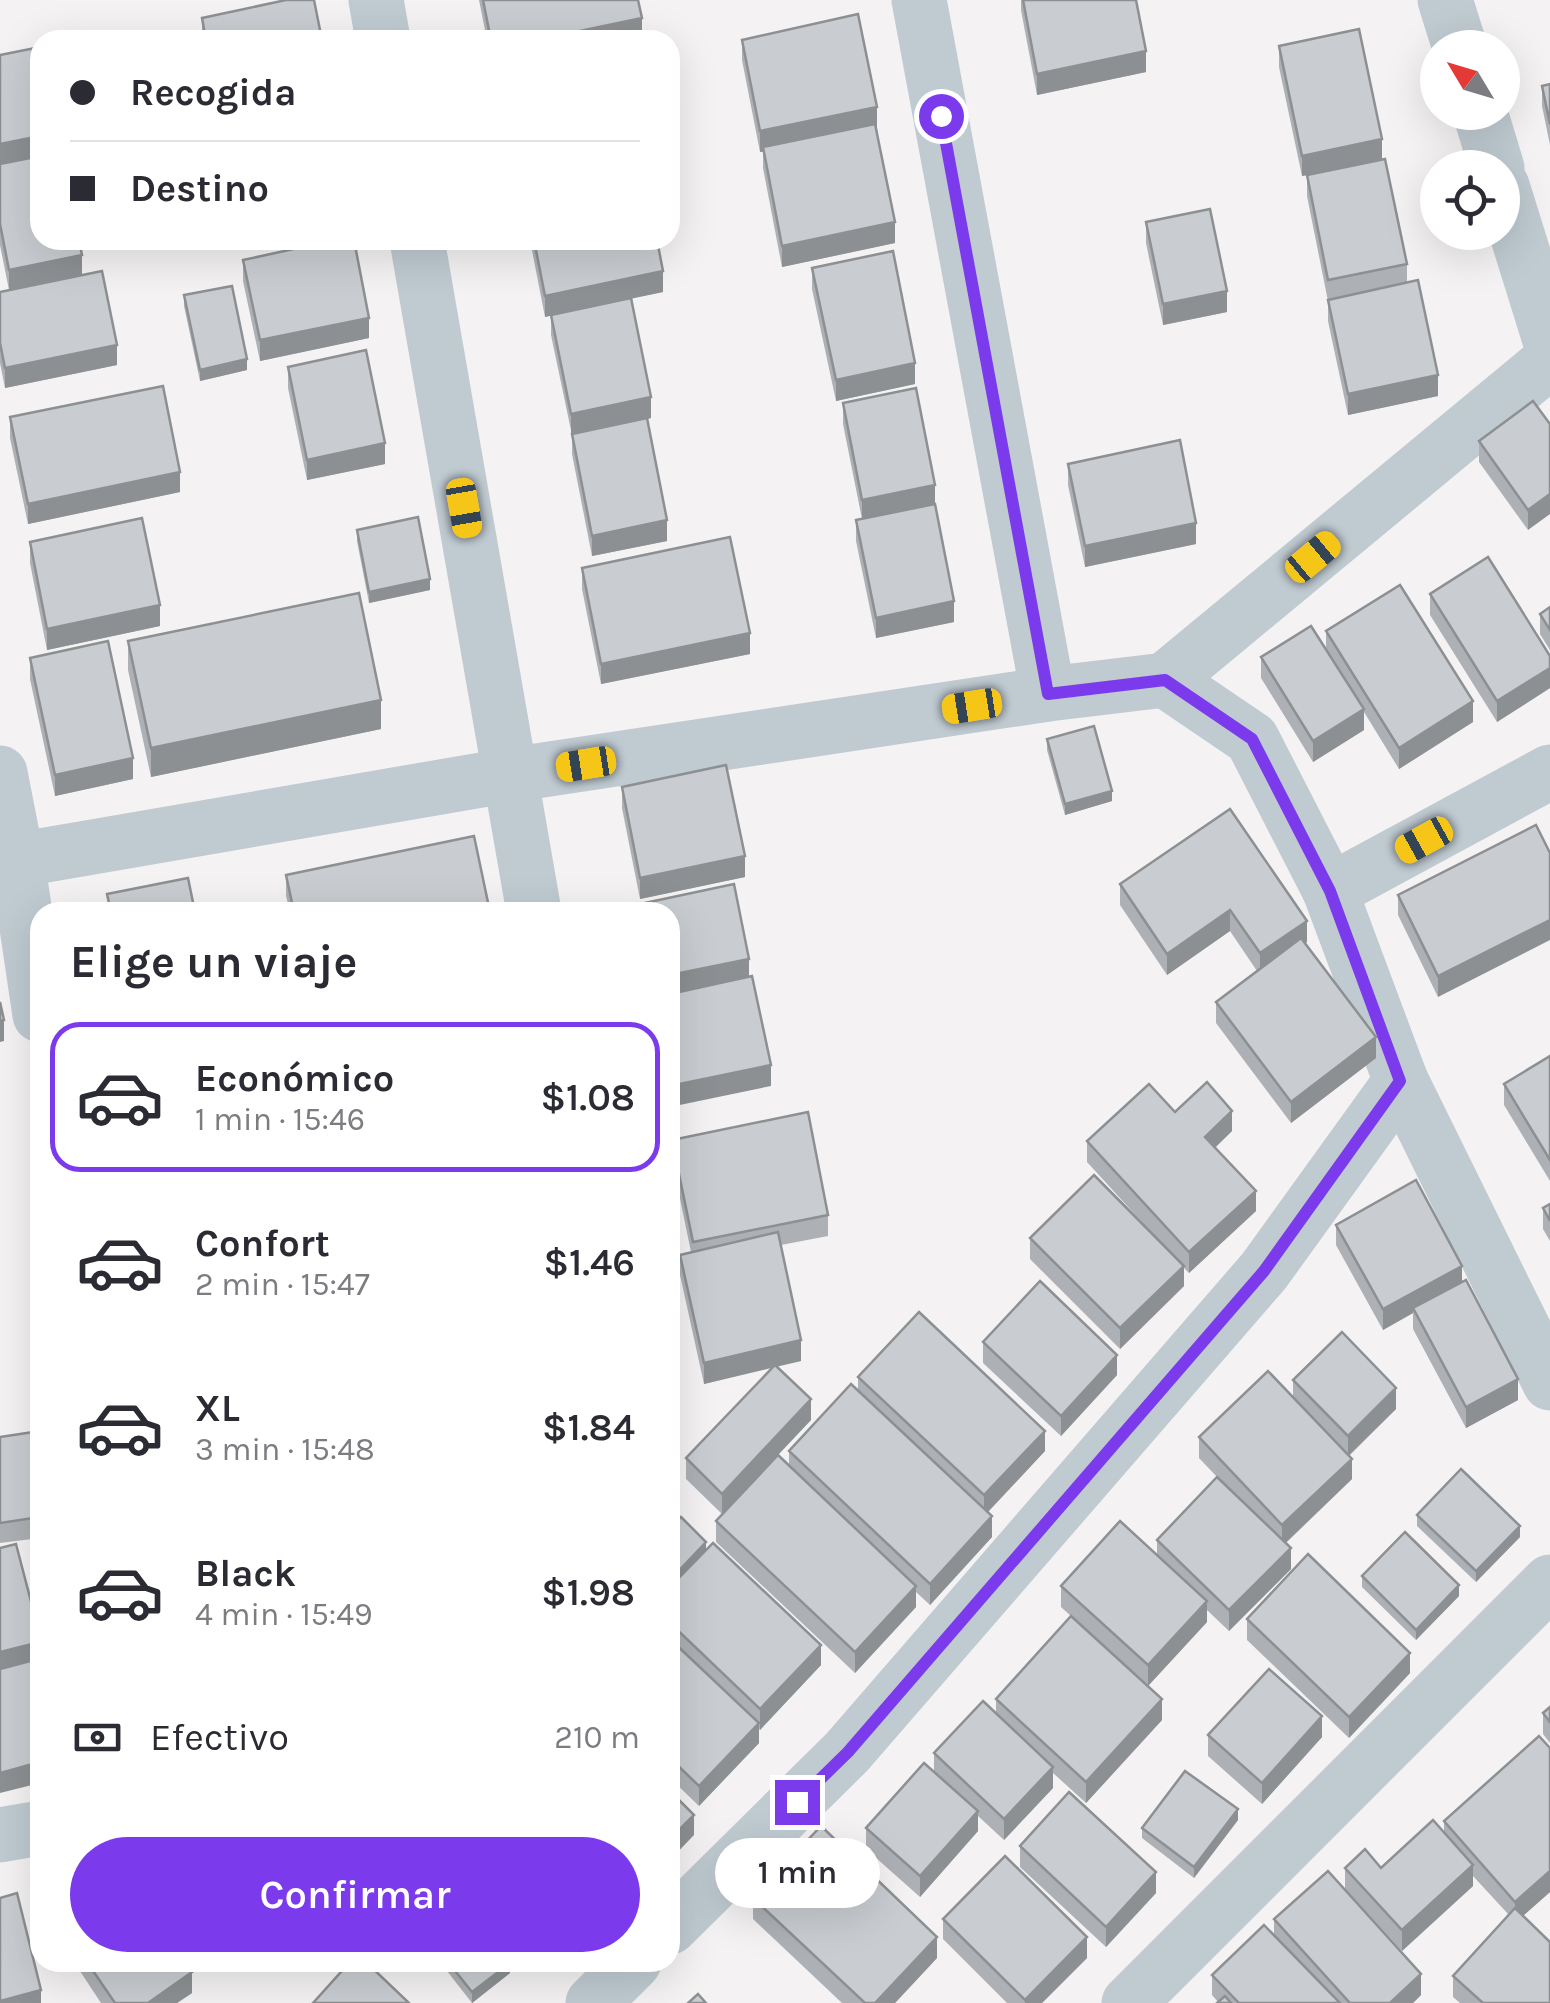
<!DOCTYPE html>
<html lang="es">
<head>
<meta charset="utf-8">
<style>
	:root { --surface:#fff; --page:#f2f2f3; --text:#2b2b33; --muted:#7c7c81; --line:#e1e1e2; --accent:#7c3aed }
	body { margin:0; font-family:Karla,sans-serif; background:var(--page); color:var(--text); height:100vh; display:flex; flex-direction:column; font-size:38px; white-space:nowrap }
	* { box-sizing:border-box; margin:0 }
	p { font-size:32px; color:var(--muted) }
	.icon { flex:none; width:55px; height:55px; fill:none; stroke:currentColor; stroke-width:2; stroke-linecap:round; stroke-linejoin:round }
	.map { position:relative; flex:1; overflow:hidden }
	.details { position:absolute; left:30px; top:902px; width:650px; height:1070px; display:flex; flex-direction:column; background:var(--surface); border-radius:30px; box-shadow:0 10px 40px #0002 }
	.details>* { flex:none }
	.banner { position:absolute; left:30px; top:30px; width:650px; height:220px; border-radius:30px; box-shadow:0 10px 40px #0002; display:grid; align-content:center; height:220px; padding:0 40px; background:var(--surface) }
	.needle { width:65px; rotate:308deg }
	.controls { position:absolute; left:1420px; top:30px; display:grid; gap:20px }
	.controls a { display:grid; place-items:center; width:100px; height:100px; border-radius:50%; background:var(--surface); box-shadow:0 10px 40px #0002; font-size:50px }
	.end { position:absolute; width:45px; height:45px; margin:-22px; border:12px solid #7c3aed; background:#fff; box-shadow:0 0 0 5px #fff }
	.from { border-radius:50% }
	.bubble { position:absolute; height:70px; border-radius:35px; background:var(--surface); box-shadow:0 10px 40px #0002; font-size:32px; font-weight:600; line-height:70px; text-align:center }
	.car { position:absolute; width:30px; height:60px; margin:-30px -15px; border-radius:12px; box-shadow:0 0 8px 2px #0007; background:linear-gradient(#f5c518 24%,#345 0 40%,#f5c518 0 76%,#345 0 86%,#f5c518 0) }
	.banner b { display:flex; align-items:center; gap:35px; height:95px; font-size:38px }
	.banner b+b { border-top:2px solid var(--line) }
	.banner i { width:25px; height:25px; background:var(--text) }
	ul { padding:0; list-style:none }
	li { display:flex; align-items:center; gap:30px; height:150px; margin:0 20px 15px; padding:0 20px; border:5px solid transparent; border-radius:30px }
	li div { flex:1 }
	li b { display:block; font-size:38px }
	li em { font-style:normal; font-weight:600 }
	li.on { border-color:var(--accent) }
	li>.icon { width:90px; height:90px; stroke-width:1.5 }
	h2 { padding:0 40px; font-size:45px; line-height:120px }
	.pay { display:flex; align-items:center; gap:25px; height:110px; padding:0 40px; font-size:38px }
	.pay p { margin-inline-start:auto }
	.cta { display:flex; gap:20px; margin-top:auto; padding:20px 40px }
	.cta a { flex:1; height:115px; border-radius:60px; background:var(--accent); color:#fff; font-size:40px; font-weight:600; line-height:115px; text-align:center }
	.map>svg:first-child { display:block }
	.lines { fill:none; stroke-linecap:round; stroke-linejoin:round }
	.minor { stroke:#bfcad1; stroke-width:55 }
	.wall { fill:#adb0b4 }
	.shaded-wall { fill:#8d9092 }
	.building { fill:#c9cdd1; stroke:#8d9092; stroke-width:2.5 }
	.route { stroke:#7c3aed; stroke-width:12 }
</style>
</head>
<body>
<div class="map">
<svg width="1550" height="2003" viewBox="0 0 1550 2003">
	<rect width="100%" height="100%" fill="#f4f2f2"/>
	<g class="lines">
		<!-- minor -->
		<g class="minor">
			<path d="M376,0L383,40"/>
			<path d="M919,0L1048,694"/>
			<path d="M1445,0L1460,48"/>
			<path d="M1480,112L1497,168"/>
			<path d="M1502,186L1550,340"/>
			<path d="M417,240L534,912"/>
			<path d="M1165,680L1252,739L1330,891L1401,1081L1550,1383"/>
			<path d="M0,773L17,860L40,1015"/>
			<path d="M0,863L510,775L1048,694L1165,680L1550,361"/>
			<path d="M1330,891L1550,772"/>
			<path d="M0,1835L40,1828"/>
			<path d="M670,1927L847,1752L1264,1271L1401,1081"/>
			<path d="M593,2003L634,1962"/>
			<path d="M1129,2003L1550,1582"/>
		</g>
	</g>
	<!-- wall -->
	<g class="wall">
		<path d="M479,0H638L642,39L487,40Z"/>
		<path d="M1021,0H1136L1146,72L1037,95L1021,10Z"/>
		<path d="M202,18L322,40H202Z"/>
		<path d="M742,40L877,128L895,243L782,267L763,168V152H760L742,60Z"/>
		<path d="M1279,46L1382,159L1407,264V283L1438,396L1348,415L1328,321V301L1307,196V175L1302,176L1279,67Z"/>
		<path d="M0,55L82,275L117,365L5,388L0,363V292L9,290L0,245Z"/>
		<path d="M1550,84V145L1542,106V86Z"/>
		<path d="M1146,222L1227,312L1163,325L1146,243Z"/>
		<path d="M530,240H657L663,292L632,298L651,418L647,419L667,541L592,556L572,454V435L551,335V315L545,317Z"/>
		<path d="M243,260L369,338L260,361L243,281Z"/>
		<path d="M812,268L915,384L836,401L812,289Z"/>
		<path d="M184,295L247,370L200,381L184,306Z"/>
		<path d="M288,367L385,464L307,480L288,388Z"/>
		<path d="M843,403L935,504L954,622L876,638L856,541V520L862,519L843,424Z"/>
		<path d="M10,417L180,492L28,524L10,438Z"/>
		<path d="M1550,424L1528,530L1479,462V441Z"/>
		<path d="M1068,464L1196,544L1085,567L1068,485Z"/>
		<path d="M357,530L430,590L369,603L357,541Z"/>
		<path d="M30,542L160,626L47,650L30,563Z"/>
		<path d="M582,568L750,654L601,684L582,589Z"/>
		<path d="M1430,594L1550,656V688L1497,722L1430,615Z"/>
		<path d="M1550,607V650L1540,634V614Z"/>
		<path d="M1326,631L1473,722L1399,769L1364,712V730L1313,762L1261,678V657L1326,650Z"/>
		<path d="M128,641L381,729L151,777L128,670Z"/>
		<path d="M30,658L133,779L55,796L30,679Z"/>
		<path d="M1047,739L1112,801L1065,815L1047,750Z"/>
		<path d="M622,787L745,877L640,899L622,808Z"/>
		<path d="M1230,809L1307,942L1305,943L1376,1058L1291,1123L1216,1023V1002L1257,971L1230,931L1167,975L1120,905V884Z"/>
		<path d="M1536,825L1438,997L1398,915V895Z"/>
		<path d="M286,875L490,912H290L286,896Z"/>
		<path d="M1550,1056V1181L1504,1105V1084Z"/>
		<path d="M1175,1112L1232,1131L1215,1148L1256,1211L1189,1273L1184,1268V1286L1120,1349L1030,1259V1238L1161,1243L1087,1162V1141Z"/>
		<path d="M672,1140L828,1215V1236L781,1245L801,1361L776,1366L811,1420L778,1455L789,1466V1451L858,1391V1377L1045,1451L988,1512L992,1537L930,1605L916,1592V1607L855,1673L716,1542V1521L722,1514L686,1479V1458L772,1367L704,1384L680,1275V1255L691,1252L672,1160Z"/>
		<path d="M1550,1204V1241L1543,1229V1208Z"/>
		<path d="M1336,1225L1462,1282L1518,1400L1466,1428L1413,1329V1313L1383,1330L1336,1245Z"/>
		<path d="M983,1342L1117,1375L1061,1436L983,1363Z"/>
		<path d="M1293,1380L1396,1409L1349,1456L1352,1479L1286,1543L1291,1569L1229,1631L1207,1610V1622L1148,1686L1061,1607V1586L1157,1554V1540L1219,1479L1199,1458V1437L1293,1398Z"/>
		<path d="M40,1431V1538L0,1543V1437Z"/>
		<path d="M1417,1515L1520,1537L1476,1582L1417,1526Z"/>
		<path d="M670,1529L706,1549L821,1665L760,1730L759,1729V1743L699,1806L670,1778Z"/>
		<path d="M1362,1576L1459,1596L1416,1640L1362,1587Z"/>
		<path d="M1247,1619L1410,1673L1349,1738L1247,1640Z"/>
		<path d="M996,1699L1162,1720L1086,1803L1053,1773V1788L1004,1840L978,1816V1831L920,1897L866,1849V1828L934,1771V1753L996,1713Z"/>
		<path d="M1550,1707V1743L1543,1734V1713Z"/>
		<path d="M1208,1735L1322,1737L1262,1804L1208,1756Z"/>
		<path d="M1238,1820L1194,1878L1142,1838V1828Z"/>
		<path d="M1444,1821L1550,1892L1523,1916L1550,2003H1460L1453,1997V1976L1509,1915L1473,1876V1886L1402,1951L1345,1889V1868H1381L1444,1832Z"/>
		<path d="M1020,1846L1156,1893L1106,1947L1020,1867Z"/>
		<path d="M753,1898L937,1958L895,2003H842L753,1919Z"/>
		<path d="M943,1919L1087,1958L1042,2003H1007L943,1939Z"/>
		<path d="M1274,1919L1421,1995L1413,2003H1217L1218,2002L1212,1995V1975L1274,1935Z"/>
		<path d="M74,1962H185L192,1993L177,2003H101Z"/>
		<path d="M440,1962H510V1973L472,2003Z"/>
	</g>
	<!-- shaded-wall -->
	<g class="shaded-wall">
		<path d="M642,18V39L638,40H537Z"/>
		<path d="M1146,51V72L1037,95V74Z"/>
		<path d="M877,107V128L760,152V131Z"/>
		<path d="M40,136V156L0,165V144Z"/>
		<path d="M1382,139V160L1302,176V156Z"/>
		<path d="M895,222V243L782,267V246Z"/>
		<path d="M82,255V276L9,291V270Z"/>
		<path d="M663,271V292L545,317V296Z"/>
		<path d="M1227,291V312L1163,325V304Z"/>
		<path d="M369,318V338L260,361V340Z"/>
		<path d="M117,345V365L5,388V368Z"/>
		<path d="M247,359V370L200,381V370Z"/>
		<path d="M915,363V384L836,401V380Z"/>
		<path d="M1438,375V396L1348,415V394Z"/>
		<path d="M651,397V418L571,435V414Z"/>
		<path d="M385,443V464L307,480V460Z"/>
		<path d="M180,472V492L28,524V504Z"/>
		<path d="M935,485V506L862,521V500Z"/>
		<path d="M1550,494V514L1528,530V510Z"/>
		<path d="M667,520V541L592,556V536Z"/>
		<path d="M1196,523V544L1085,567V546Z"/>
		<path d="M430,579V590L369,603V592Z"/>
		<path d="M954,601V622L876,638V618Z"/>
		<path d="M160,605V626L47,650V629Z"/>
		<path d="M750,633V654L601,684V664Z"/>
		<path d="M1550,668V688L1497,722V701Z"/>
		<path d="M381,700V729L151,777V748Z"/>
		<path d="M1473,701V722L1399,769V748Z"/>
		<path d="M1364,709V730L1313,762V741Z"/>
		<path d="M133,758V779L55,796V775Z"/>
		<path d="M1112,791V801L1065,815V804Z"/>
		<path d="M745,856V877L640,899V878Z"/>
		<path d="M1230,910V931L1167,975V954Z"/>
		<path d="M1550,920V940L1438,997V976Z"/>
		<path d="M1307,921V942L1260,974V953Z"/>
		<path d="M749,959V979L670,996V975Z"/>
		<path d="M4,1020V1041L0,1042V1021Z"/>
		<path d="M1376,1037V1058L1291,1123V1102Z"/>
		<path d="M771,1065V1086L670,1107V1086Z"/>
		<path d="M1232,1111V1131L1205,1157V1137Z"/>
		<path d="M1256,1191V1211L1189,1273V1252Z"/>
		<path d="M1184,1266V1286L1120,1349V1328Z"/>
		<path d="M1462,1266V1286L1413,1308V1313L1383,1330V1309Z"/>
		<path d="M801,1340V1361L704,1384V1363Z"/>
		<path d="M1117,1355V1375L1061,1436V1416Z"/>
		<path d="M1518,1379V1400L1466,1428V1407Z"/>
		<path d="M1396,1388V1409L1348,1456V1436Z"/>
		<path d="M811,1399V1420L722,1514V1494Z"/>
		<path d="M1045,1431V1451L984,1516V1495Z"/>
		<path d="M1352,1459V1479L1282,1546V1525Z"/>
		<path d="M992,1516V1537L930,1605V1584Z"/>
		<path d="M1520,1526V1537L1476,1582V1571Z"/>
		<path d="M706,1542V1553L670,1591V1580Z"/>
		<path d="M1291,1548V1569L1229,1631V1610Z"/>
		<path d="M1459,1585V1596L1416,1640V1630Z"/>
		<path d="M916,1586V1607L855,1673V1652Z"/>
		<path d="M1207,1601V1622L1148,1686V1665Z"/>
		<path d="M40,1642V1663L0,1673V1652Z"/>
		<path d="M821,1645V1665L760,1730V1709Z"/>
		<path d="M1410,1653V1673L1349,1738V1717Z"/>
		<path d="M1162,1699V1720L1086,1803V1782Z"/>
		<path d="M1322,1716V1737L1262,1804V1783Z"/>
		<path d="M759,1723V1743L699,1806V1786Z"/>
		<path d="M40,1762V1783L0,1793V1773Z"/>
		<path d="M1053,1767V1788L1004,1840V1819Z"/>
		<path d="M1238,1809V1820L1194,1878V1867Z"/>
		<path d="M978,1811V1831L920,1897V1876Z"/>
		<path d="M694,1815V1835L670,1860V1839Z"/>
		<path d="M1473,1865V1886L1402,1951V1930Z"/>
		<path d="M1550,1871V1892L1515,1923V1902Z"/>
		<path d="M1156,1872V1893L1106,1947V1927Z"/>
		<path d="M937,1937V1958L895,2003H875Z"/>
		<path d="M1087,1937V1958L1042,2003H1025V2000Z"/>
		<path d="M510,1963V1973L472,2003V1992Z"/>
		<path d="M192,1972V1993L177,2003H148Z"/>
		<path d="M1421,1974V1995L1413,2003H1390Z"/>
		<path d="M41,1990V2003H0V2001Z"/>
	</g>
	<!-- building -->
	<g class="building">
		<path d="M286,0H314L322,40H206L202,18Z"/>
		<path d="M483,0H638L642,18L537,40H491Z"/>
		<path d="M1023,0H1136L1146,51L1037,74Z"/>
		<path d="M858,14L877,107L760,131L742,40Z"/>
		<path d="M1359,29L1382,139L1302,156L1279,46Z"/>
		<path d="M40,47V136L0,144V55Z"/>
		<path d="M1550,84V124L1542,86Z"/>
		<path d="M875,124L895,222L782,246L763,147Z"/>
		<path d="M40,156V240H79L82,255L9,270L0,224V164Z"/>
		<path d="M1385,159L1407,264L1328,280L1307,175Z"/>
		<path d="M1210,209L1227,291L1163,304L1146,222Z"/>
		<path d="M335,240H354L369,318L260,340L243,260Z"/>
		<path d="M534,240H657L663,271L545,296Z"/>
		<path d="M893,251L915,363L836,380L812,268Z"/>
		<path d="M102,271L117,345L5,368L0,343V292Z"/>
		<path d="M1418,280L1438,375L1348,394L1328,300Z"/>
		<path d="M232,286L247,359L200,370L184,295Z"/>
		<path d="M631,298L651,397L571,414L551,315Z"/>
		<path d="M366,350L385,443L307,460L288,367Z"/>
		<path d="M163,386L180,472L28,504L10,417Z"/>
		<path d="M916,388L935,485L862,500L843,403Z"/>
		<path d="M1533,401L1550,424V494L1528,510L1479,441Z"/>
		<path d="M647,418L667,520L592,536L572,434Z"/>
		<path d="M1180,440L1196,523L1085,546L1068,464Z"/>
		<path d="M935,504L954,601L876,618L856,520Z"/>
		<path d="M418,517L430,579L369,592L357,530Z"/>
		<path d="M142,518L160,605L47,629L30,542Z"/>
		<path d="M730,537L750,633L601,664L582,568Z"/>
		<path d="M1488,557L1550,656V668L1497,701L1430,594Z"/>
		<path d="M1400,585L1473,701L1399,748L1326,631Z"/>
		<path d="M359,593L381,700L151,748L128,641Z"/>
		<path d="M1550,607V630L1540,614Z"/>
		<path d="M1311,626L1364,709L1313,741L1261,657Z"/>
		<path d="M108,641L133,758L55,775L30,658Z"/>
		<path d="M1094,726L1112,791L1065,804L1047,739Z"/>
		<path d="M726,765L745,856L640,878L622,787Z"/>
		<path d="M1230,809L1307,921L1260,953L1230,910L1167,954L1120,884Z"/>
		<path d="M1536,825L1550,853V920L1438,976L1398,895Z"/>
		<path d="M474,836L490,912H294L286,875Z"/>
		<path d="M188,878L195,912H111L107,894Z"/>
		<path d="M734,884L749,959L670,975V912H641L640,904Z"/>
		<path d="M1301,938L1376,1037L1291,1102L1216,1002Z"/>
		<path d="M752,976L771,1065L670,1086V994Z"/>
		<path d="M0,1002L4,1020L0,1021Z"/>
		<path d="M1550,1056V1160L1504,1084Z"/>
		<path d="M1207,1082L1232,1111L1205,1137L1256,1191L1189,1252L1087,1141L1149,1084L1175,1112Z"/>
		<path d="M808,1112L828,1215L693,1242L672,1140Z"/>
		<path d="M1094,1175L1184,1266L1120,1328L1030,1238Z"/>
		<path d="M1416,1180L1462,1266L1383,1309L1336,1225Z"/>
		<path d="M1550,1204V1221L1543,1208Z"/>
		<path d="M778,1232L801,1340L704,1363L680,1255Z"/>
		<path d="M1466,1280L1518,1379L1466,1407L1413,1308Z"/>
		<path d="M1040,1281L1117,1355L1061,1416L983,1342Z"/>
		<path d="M919,1312L1045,1431L984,1495L858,1377Z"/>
		<path d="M1342,1332L1396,1388L1348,1436L1293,1380Z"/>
		<path d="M775,1365L811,1399L722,1494L686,1458Z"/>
		<path d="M1268,1371L1352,1459L1282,1525L1199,1437Z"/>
		<path d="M851,1384L992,1516L930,1584L789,1451Z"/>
		<path d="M40,1431V1517L0,1523V1437Z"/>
		<path d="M778,1455L916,1586L855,1652L716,1521Z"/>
		<path d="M1461,1469L1520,1526L1476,1571L1417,1515Z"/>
		<path d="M1217,1477L1291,1548L1229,1610L1157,1540Z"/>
		<path d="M681,1517L706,1542L670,1580V1529Z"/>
		<path d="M1120,1521L1207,1601L1148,1665L1061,1586Z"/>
		<path d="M1405,1532L1459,1585L1416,1630L1362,1576Z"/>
		<path d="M713,1543L821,1645L760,1709L670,1623V1587Z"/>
		<path d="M16,1544L40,1636V1642L0,1652V1548Z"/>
		<path d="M1308,1554L1410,1653L1349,1717L1247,1619Z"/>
		<path d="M1071,1616L1162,1699L1086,1782L996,1699Z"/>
		<path d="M670,1639L759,1723L699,1786L670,1758Z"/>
		<path d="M34,1660L40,1685V1762L0,1773V1669Z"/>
		<path d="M1269,1669L1322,1716L1262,1783L1208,1735Z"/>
		<path d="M983,1701L1053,1767L1004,1819L934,1753Z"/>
		<path d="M1550,1707V1722L1543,1713Z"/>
		<path d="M1539,1736L1550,1748V1871L1515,1902L1444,1821Z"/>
		<path d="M924,1763L978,1811L920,1876L866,1828Z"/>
		<path d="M1185,1771L1238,1809L1194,1867L1142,1828Z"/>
		<path d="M670,1791L694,1815L670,1839Z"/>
		<path d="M1069,1792L1156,1872L1106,1927L1020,1846Z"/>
		<path d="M1433,1820L1473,1865L1402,1930L1345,1868L1365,1849L1381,1868Z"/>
		<path d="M821,1826L937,1937L875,2003H865L753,1898Z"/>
		<path d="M1005,1856L1087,1937L1025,2000L943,1919Z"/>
		<path d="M1328,1871L1421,1974L1390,2003H1350L1274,1919Z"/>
		<path d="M17,1893L41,1990L0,2001V1898Z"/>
		<path d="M1515,1908L1550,1942V2003H1483L1453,1976Z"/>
		<path d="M1264,1925L1340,2003H1239L1212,1975Z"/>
		<path d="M87,1962H185L192,1972L148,2003H115Z"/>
		<path d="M350,1962H366L409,2003H313Z"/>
		<path d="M448,1962H510V1963L472,1992Z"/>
		<path d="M698,1994L706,2003H688Z"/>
		<path d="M1225,1996L1231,2003H1217Z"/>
	</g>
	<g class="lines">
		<!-- route -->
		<path class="route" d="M797,1802L848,1752L1264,1271L1400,1081L1330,891L1252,739L1165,680L1048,694L941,116"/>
	</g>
</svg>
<div class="controls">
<a><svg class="needle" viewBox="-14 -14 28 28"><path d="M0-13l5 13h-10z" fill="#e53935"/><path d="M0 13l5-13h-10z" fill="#7c7c81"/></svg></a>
<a><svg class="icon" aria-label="locate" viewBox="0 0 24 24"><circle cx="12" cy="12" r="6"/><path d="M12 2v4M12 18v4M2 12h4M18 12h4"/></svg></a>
</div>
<i class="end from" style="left:941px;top:116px"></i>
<i class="end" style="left:797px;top:1802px"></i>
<div class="bubble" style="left:715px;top:1838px;width:165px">1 min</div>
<i class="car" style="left:464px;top:508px;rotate:170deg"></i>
<i class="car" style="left:1313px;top:557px;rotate:50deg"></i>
<i class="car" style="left:972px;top:706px;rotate:261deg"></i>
<i class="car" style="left:586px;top:764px;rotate:261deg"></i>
<i class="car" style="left:1424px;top:840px;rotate:241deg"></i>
<div class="banner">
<b><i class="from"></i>Recogida</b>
<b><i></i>Destino</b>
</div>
<section class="details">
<h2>Elige un viaje</h2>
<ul>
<li class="on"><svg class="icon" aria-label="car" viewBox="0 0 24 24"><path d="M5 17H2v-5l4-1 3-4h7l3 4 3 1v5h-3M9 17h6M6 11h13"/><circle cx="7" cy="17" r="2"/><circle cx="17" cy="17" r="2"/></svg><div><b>Económico</b><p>1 min · 15:46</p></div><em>$1.08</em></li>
<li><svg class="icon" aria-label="car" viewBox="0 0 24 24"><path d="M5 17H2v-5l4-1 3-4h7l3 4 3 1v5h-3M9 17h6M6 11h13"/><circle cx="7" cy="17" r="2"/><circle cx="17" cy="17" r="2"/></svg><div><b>Confort</b><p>2 min · 15:47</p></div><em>$1.46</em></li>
<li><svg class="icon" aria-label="car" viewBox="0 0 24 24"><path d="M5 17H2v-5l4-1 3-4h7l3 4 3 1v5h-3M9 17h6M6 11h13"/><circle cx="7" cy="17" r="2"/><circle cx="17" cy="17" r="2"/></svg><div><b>XL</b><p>3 min · 15:48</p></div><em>$1.84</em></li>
<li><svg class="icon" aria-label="car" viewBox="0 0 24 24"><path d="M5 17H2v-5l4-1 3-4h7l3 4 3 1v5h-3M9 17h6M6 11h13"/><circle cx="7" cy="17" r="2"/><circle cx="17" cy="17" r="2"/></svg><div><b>Black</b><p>4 min · 15:49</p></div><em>$1.98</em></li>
</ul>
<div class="pay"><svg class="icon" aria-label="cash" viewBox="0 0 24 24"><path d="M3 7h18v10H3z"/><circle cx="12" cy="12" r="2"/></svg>Efectivo<p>210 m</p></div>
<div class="cta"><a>Confirmar</a></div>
</section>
</div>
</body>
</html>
